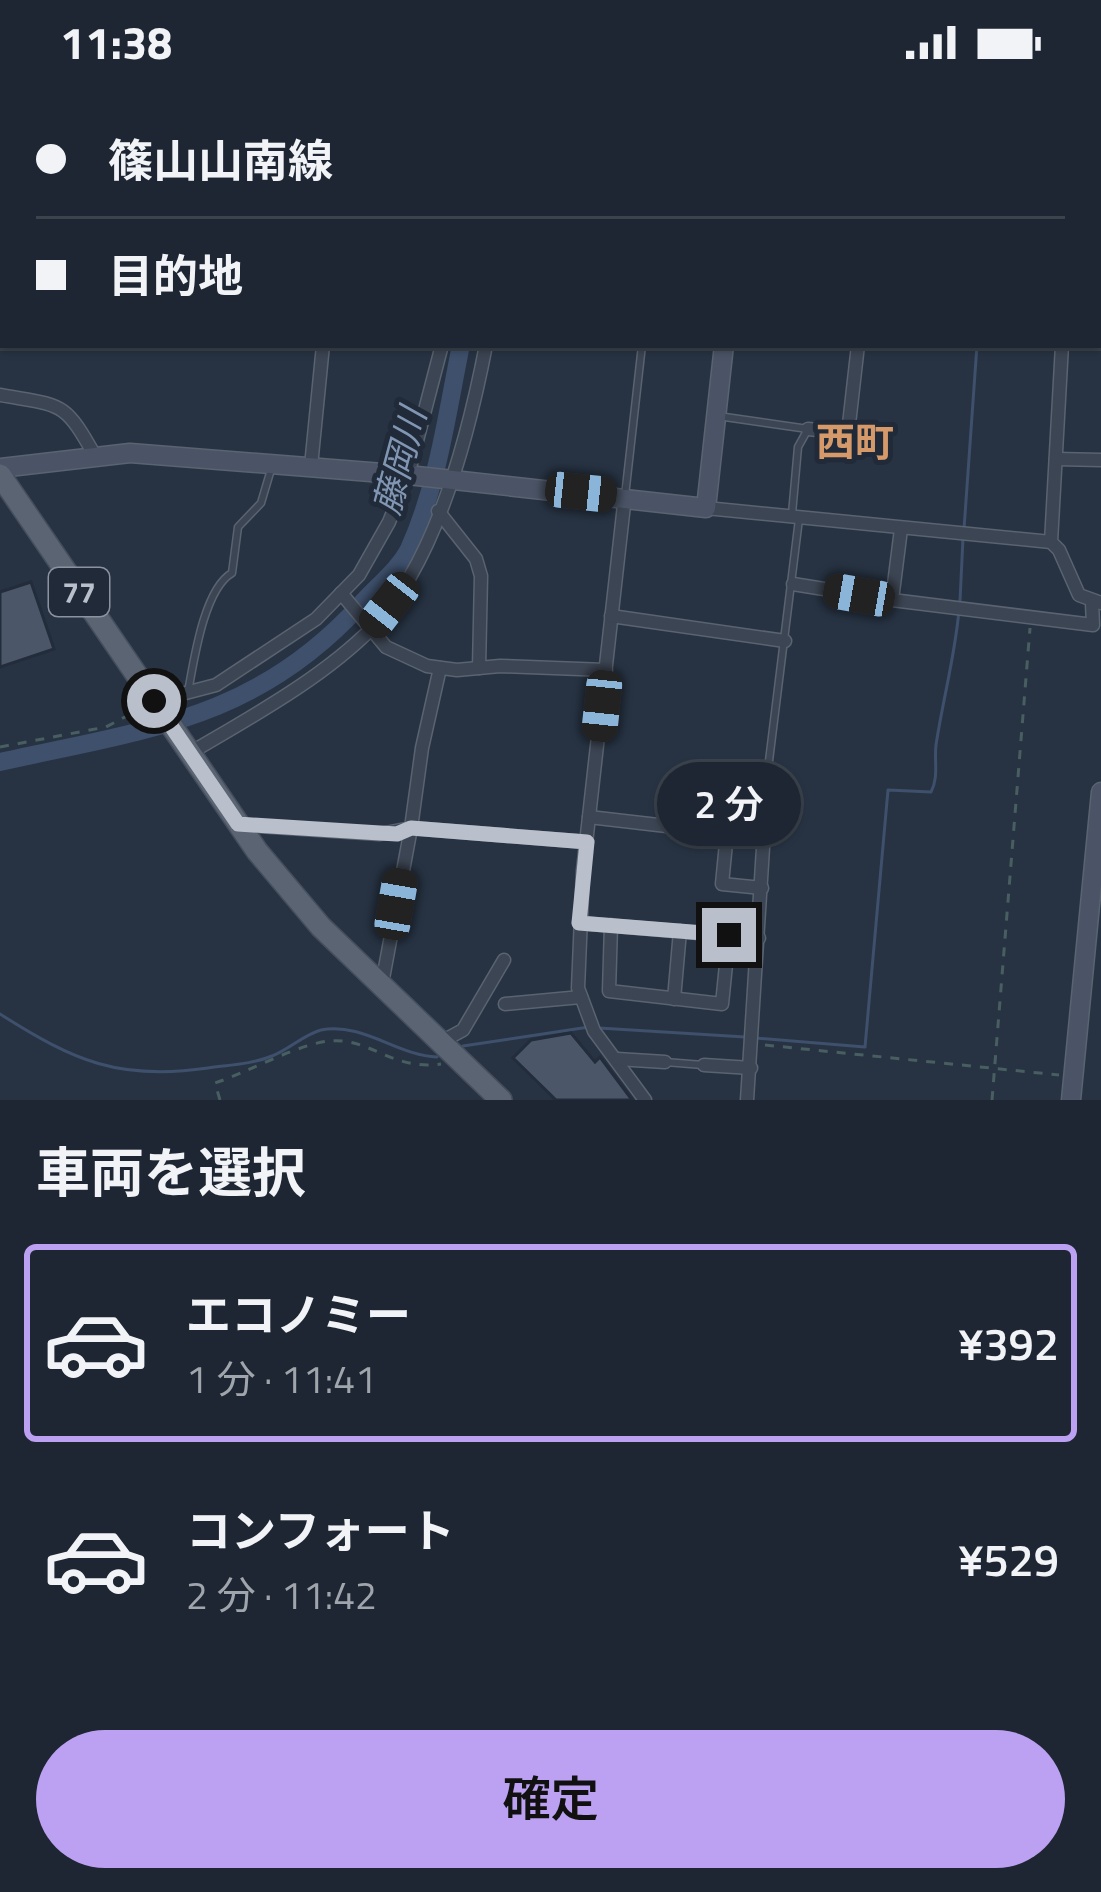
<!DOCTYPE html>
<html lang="ja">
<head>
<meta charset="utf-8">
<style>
	:root { --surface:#1d2632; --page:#2a323e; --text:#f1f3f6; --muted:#a0a5ac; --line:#3b434d; --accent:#bca0f2 }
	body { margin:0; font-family:"Titillium Web","Noto Sans JP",sans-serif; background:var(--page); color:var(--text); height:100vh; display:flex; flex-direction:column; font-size:45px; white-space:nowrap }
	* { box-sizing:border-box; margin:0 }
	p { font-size:39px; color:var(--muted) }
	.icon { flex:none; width:66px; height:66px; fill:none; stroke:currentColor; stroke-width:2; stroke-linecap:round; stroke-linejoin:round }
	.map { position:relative; height:1016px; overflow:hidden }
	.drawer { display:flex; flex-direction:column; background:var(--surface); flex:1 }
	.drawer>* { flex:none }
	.guide { position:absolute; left:0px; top:0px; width:1101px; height:264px; box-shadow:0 3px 9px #0004,0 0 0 3px var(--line); display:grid; align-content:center; height:264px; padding:0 36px; background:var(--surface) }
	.end { position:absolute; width:54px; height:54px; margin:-27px; border:15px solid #b9c0cc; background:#111; box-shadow:0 0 0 6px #111 }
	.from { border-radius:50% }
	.bubble { position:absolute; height:84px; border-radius:42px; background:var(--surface); box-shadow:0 3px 9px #0004,0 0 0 3px var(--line); font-size:39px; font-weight:600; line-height:84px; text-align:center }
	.car { position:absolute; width:36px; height:72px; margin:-36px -18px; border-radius:15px; box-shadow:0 0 9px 3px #0007; background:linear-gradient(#222 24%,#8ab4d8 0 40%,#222 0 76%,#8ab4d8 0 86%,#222 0) }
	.guide b { display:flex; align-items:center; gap:42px; height:114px; font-size:45px }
	.guide b+b { border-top:3px solid var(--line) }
	.guide i { width:30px; height:30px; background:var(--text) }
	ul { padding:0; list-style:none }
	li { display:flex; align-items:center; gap:36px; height:198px; margin:0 24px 18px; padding:0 12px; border:6px solid transparent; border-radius:12px }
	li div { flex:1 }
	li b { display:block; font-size:45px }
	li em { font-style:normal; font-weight:600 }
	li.selected { border-color:var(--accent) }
	li>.icon { width:108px; height:108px; stroke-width:1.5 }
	h2 { padding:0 36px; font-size:54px; line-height:144px }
	.action { display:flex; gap:24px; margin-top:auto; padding:24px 36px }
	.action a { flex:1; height:138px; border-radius:72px; background:var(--accent); color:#111; font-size:48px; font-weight:600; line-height:138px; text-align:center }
	.status { display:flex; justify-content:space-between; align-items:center; height:84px; padding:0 60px; background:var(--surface); direction:ltr }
	.status svg { height:33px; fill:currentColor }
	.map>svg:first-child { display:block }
	.green { fill:#294144 }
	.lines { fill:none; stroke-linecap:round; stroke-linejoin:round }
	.stream { stroke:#3e506c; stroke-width:3 }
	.river { stroke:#3e506c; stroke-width:18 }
	.building { fill:#4b5769; stroke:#222c3a; stroke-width:3 }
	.lane-casing { stroke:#5a6370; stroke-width:9 }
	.street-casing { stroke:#5a6370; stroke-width:15 }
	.secondary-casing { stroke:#5a6370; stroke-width:21 }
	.primary-casing { stroke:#454e5c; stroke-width:24 }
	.path { stroke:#485e60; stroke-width:3; stroke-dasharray:9 9; stroke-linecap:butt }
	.lane { stroke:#3c4553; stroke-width:6 }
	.street { stroke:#3c4553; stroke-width:12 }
	.secondary { stroke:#4a5466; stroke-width:18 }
	.primary { stroke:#5a6472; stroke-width:21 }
	.route { stroke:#b9c0cc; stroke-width:15 }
	.labels { text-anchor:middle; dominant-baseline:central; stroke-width:10; stroke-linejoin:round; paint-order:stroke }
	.shield { fill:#202a38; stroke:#8b93a0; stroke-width:3 }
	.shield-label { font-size:30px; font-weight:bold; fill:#b9c0cc }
	.water-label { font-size:36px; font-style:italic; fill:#8196b3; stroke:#202a38 }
	.quarter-label { font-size:39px; font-weight:bold; fill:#d69a6a; stroke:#202a38 }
</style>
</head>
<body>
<div class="status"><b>11:38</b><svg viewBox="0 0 49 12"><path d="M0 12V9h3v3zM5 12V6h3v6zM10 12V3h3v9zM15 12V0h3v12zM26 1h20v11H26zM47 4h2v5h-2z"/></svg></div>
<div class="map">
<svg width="1101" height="1016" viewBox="0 0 1101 1016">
	<rect width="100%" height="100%" fill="#273343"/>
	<!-- green -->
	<path class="green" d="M0,0H302L3,3V127Z"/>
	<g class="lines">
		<!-- stream -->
		<g class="stream">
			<path d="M1019,3L1020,0"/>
			<path d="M964,445L977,261"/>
			<path d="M960,517L963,454"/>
			<path d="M0,930C74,977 119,997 208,984C229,981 253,980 272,972C288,966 305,950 321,946C363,938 398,972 437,973"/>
			<path d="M599,944L745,953"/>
			<path d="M755,954L865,963L888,706L931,708C939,693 934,677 936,661C943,615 955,572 959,526"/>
			<path d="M463,962L589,943"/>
		</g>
		<!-- river -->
		<g class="river">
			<path d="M516,3L517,0"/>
			<path d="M0,678C144,646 256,636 361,520C376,503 399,485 409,465C438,401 447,329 461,261"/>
		</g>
	</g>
	<!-- building -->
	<g class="building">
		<path d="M31,498L54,565L0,583V508Z"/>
		<path d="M571,949L595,978L600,973L632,1016H556L513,974L531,956Z"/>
	</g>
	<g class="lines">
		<defs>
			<g id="lane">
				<path d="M945,0L947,3"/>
				<path d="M1016,3V0"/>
				<path d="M1098,69L1101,70"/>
				<path d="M718,332L808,345L798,363L792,430"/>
				<path d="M625,412L642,261"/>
				<path d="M188,608C194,576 204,505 232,489L238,443L261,419L272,382"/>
				<path d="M768,685L799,435"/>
				<path d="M665,978L703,981"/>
			</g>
			<g id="street">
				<path d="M482,0L486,3"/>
				<path d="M325,3L327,0"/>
				<path d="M445,3L453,0"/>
				<path d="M539,3L540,0"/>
				<path d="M754,3L755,0"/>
				<path d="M1062,261L1051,458L1059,466L1079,511L1101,519"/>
				<path d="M0,311C62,322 64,316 95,372"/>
				<path d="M808,345L848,349L858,261"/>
				<path d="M1056,375L1101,376"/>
				<path d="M311,382L323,261"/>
				<path d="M625,412L583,786L578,904L594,947L645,1016"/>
				<path d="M706,424L1051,458"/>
				<path d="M438,427L476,475L481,492L479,584"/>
				<path d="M901,445L892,516L1093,541L1092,519"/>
				<path d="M793,500L892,516"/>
				<path d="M341,509L386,563L427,582L457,586L500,582L606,586"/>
				<path d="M611,532L785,557"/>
				<path d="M155,617L216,601L316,535L359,491L389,438L408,391L442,261"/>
				<path d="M190,669C251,633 323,594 373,543C437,477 469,349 486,261"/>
				<path d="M589,733L727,749L722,800L762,804"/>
				<path d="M241,741L380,750L411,744L422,664L440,584"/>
				<path d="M579,839L759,854"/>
				<path d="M611,841L609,907L722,920L729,851"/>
				<path d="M382,900L411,744L587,758"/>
				<path d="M674,915L680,847"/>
				<path d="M505,920L581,913"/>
				<path d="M441,958L463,946L504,876"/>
				<path d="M617,975L665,978"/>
				<path d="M704,981L751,984"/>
				<path d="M747,1016L768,685"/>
			</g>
			<g id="secondary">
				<path d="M890,0L891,3"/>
				<path d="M1098,189H1101"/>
				<path d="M0,384L130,369L408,391L706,424L724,261"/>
				<path d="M1071,1016L1101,708"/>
			</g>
			<path id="primary" d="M0,391L257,767L321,843L501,1016"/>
		</defs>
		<!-- lane casing -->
		<use href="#lane" class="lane-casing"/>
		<!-- street casing -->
		<use href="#street" class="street-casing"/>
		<!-- secondary casing -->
		<use href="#secondary" class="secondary-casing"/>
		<!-- primary casing -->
		<use href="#primary" class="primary-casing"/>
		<!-- path -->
		<g class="path">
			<path d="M286,0L291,3"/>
			<path d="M0,663L106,643L142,624"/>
			<path d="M765,961L1059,991"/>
			<path d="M220,1016L215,999C246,989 302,958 331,957C371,954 392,987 441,980"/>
			<path d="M992,1016L1030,544"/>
		</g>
		<!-- lane -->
		<use href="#lane" class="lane"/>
		<!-- street -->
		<use href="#street" class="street"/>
		<!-- secondary -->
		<use href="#secondary" class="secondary"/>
		<!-- primary -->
		<use href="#primary" class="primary"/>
	</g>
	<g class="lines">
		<!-- route -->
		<path class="route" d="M154,617L238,740L380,749L397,750L411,744L587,758L579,839L729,851"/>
	</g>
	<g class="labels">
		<!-- shield labels -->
		<rect class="shield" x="49" y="484" width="60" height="48" rx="9"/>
		<g class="shield-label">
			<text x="79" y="508">77</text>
		</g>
		<!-- water labels -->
		<g class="water-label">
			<text transform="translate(399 377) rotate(-75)">藤岡川</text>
		</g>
		<!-- quarter labels -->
		<g class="quarter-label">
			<text x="855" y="357">西町</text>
		</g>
	</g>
</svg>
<i class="end from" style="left:154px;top:617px"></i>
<i class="end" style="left:729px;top:851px"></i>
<div class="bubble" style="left:657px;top:678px;width:144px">2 分</div>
<i class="car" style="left:581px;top:408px;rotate:96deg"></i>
<i class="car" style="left:859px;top:511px;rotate:280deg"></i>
<i class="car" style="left:389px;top:521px;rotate:218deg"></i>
<i class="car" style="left:602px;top:622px;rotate:186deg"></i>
<i class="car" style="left:396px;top:820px;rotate:10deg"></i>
<div class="guide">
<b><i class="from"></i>篠山山南線</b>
<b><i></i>目的地</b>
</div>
</div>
<section class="drawer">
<h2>車両を選択</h2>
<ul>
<li class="selected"><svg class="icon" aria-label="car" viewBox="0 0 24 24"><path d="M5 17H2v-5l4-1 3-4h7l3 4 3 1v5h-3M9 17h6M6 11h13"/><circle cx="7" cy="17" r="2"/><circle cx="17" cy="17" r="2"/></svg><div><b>エコノミー</b><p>1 分 · 11:41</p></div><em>¥392</em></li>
<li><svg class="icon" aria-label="car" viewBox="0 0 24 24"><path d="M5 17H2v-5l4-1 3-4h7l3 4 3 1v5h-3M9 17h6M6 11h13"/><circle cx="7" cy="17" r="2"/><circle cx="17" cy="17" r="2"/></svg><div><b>コンフォート</b><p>2 分 · 11:42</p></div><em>¥529</em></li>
</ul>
<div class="action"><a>確定</a></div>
</section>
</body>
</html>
